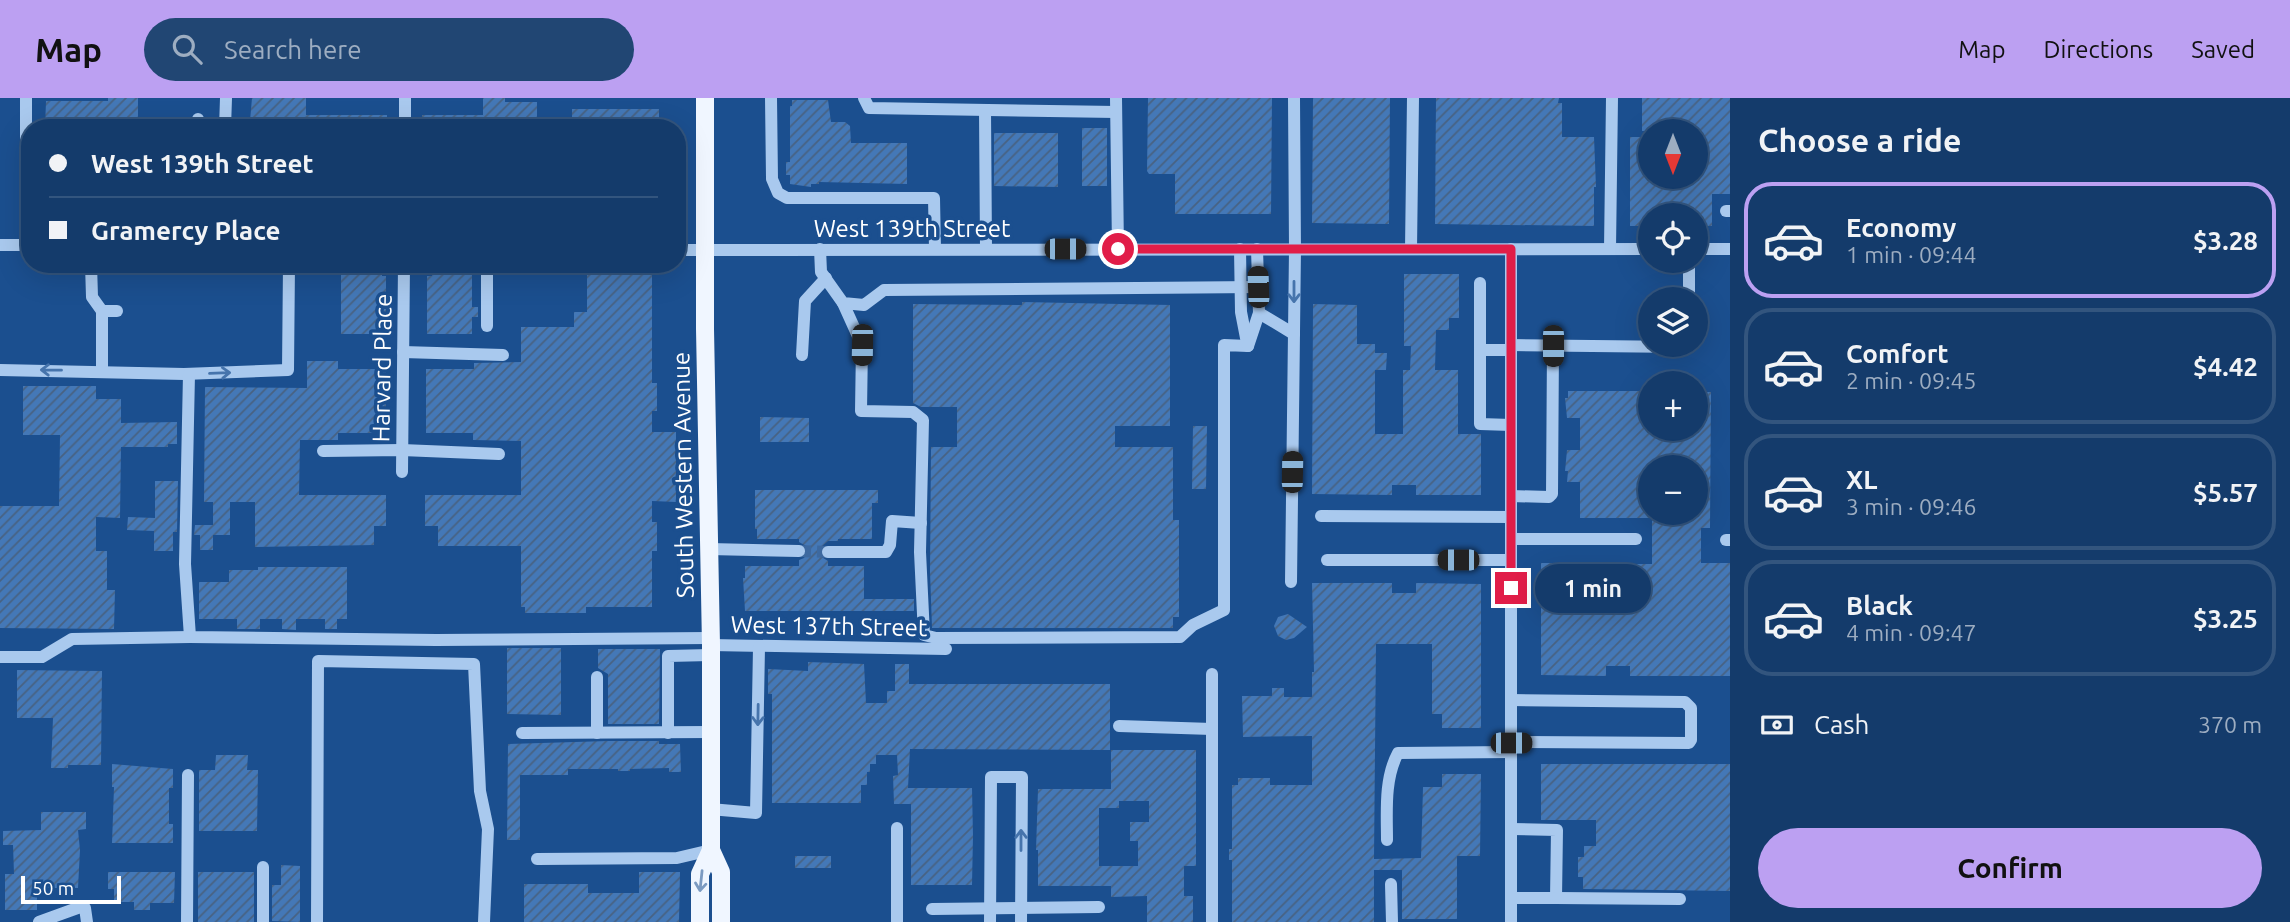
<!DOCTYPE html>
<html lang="en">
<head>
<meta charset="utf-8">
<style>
	:root { --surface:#143b6b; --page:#214673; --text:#f1f3f6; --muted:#9dadc1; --line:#33557e; --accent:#bca0f2 }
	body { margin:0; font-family:Ubuntu,sans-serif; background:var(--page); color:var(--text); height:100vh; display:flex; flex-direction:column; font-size:26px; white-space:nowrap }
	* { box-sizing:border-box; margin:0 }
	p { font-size:23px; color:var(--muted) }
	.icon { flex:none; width:38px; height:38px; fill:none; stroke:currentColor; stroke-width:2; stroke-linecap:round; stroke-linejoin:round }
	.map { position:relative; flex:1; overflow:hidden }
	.side { display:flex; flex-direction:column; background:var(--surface); width:560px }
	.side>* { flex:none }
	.top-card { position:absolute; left:21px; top:21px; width:665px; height:154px; border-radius:28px; box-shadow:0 7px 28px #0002,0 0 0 2px var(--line); display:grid; align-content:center; height:154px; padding:0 28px; background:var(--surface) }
	.needle { width:46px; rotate:180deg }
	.fabs { position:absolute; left:1638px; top:21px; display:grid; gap:14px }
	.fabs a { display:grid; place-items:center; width:70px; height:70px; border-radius:50%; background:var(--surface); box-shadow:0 7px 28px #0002,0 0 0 2px var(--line); font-size:35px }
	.scale { position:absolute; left:21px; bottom:18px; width:100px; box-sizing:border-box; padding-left:7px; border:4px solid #fff; border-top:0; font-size:19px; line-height:24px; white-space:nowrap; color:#fff; -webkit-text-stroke:5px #1b4f8f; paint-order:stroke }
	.end { position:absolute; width:32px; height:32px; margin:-16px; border:9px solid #e11d48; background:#fff; box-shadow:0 0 0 4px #fff }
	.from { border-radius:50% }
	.bubble { position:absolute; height:49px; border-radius:24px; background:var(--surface); box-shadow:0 7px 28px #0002,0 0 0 2px var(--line); font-size:23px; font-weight:700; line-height:49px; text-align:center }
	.car { position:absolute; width:21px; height:42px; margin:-21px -10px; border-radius:9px; box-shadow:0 0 5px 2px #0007; background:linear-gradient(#222 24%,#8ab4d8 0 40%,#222 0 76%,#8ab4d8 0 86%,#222 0) }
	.top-card b { display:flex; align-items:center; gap:24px; height:66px; font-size:26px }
	.top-card b+b { border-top:2px solid var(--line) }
	.top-card i { width:18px; height:18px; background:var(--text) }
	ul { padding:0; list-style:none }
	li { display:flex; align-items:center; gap:21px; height:116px; margin:0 14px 10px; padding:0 14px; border:4px solid var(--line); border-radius:28px }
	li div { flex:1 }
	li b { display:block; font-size:26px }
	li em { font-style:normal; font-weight:700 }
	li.current { border-color:var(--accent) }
	li>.icon { width:63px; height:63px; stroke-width:1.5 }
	h2 { padding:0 28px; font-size:32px; line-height:84px }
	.pay { display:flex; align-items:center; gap:18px; height:77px; padding:0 28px; font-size:26px }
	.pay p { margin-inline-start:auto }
	.cta { display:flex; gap:14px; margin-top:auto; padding:14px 28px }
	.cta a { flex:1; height:80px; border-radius:42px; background:var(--accent); color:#111; font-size:28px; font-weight:700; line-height:80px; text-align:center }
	header { display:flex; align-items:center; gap:42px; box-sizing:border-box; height:98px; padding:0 35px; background:var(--accent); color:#111 }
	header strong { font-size:33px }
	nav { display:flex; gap:38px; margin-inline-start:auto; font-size:24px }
	.search { width:490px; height:63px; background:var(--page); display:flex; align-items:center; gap:18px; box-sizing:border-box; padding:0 24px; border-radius:38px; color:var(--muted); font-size:26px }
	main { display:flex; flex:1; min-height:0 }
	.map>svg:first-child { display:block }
	.building { fill:url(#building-hatch); fill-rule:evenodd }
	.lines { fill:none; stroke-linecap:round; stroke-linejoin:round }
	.minor-tunnel { stroke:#3d69a0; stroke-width:12; stroke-dasharray:12 6; stroke-linecap:butt }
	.minor { stroke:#a9c9ee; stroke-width:12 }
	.major { stroke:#f0f6ff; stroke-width:18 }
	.oneway { stroke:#4674ac }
	.oneway2 { stroke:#7b9ac1 }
	.route { stroke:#e11d48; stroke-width:9 }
	.labels { text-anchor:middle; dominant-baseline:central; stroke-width:7; stroke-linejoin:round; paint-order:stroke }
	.street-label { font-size:24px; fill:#fff; stroke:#1b4f8f }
</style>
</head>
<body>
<header>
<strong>Map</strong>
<div class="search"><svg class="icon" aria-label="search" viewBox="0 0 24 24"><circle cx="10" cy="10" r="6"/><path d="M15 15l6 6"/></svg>Search here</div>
<nav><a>Map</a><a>Directions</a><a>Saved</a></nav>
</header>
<main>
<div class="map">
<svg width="1730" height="824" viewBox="0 0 1730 824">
	<defs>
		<pattern id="building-hatch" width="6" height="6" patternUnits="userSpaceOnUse" patternTransform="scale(1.75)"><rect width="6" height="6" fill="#4478b7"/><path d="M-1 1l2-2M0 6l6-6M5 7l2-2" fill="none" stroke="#486282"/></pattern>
	</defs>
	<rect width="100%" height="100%" fill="#1b4f8f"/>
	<!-- building -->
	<g class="building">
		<path d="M108,0H138V22H106V30H45L46,3H108Z"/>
		<path d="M252,0H306V17H387V30H252V23H250Z"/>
		<path d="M483,0H505V4H537V22H514V30H422V17H483Z"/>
		<path d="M1148,0H1272L1271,116H1175V76H1149L1147,73Z"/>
		<path d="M1313,0H1390L1389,126L1312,125Z"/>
		<path d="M1436,0H1559L1558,5H1562V39H1594L1596,89H1594V128L1435,126Z"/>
		<path d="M1642,0H1730V96H1712V128H1696V117H1650V128H1630V39H1650V79H1696V33H1642Z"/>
		<path d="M792,2H828L831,24H845L850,28L851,45H907V86L819,84V86H811V89L790,86V77H786V64H790V8H792Z"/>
		<rect x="572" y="11" width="87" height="19"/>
		<rect x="1082" y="30" width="25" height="58"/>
		<path d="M994,35H1058V89L994,88Z"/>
		<path d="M587,170H652V285H657V313H652V334H676V404L652,403V424H657V453H652V509H586V515H525V509H521V448H438V428H425V397H521V343L473,342V335H426V271H474V265L521,264V229H574V214H587Z"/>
		<path d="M341,173H382V178H386V236H341Z"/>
		<path d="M432,173H472V209H478V219H472V236H427V178H432Z"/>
		<path d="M1404,176H1459V220H1449V232H1436L1435,272H1458V336H1481V397H1416V387H1392V397L1312,396L1313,206L1357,207V246H1375V255H1387L1386,272H1375V336H1403V272H1410L1411,248H1404Z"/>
		<path d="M1022,204L1170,207V328H1115V349H1173V422H1179V519H1173V530H932L930,474L931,349H957V309H921L913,305V206L1022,207Z"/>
		<path d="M307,263H338V271H386V335H338V342H300L299,397H386V428H374V447L255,449V404H230V437H213V452H200V437H194L195,427H213V404H204L205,289L307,290Z"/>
		<path d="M23,288H96V301H121V325L177,324V346H168V349H121L120,420L96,419V453H107V492H115L114,531L0,530V408H59L60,337H23Z"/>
		<path d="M1568,293H1650V331H1696V294H1711L1710,430H1701V465H1730V578H1630V568H1606V578L1541,577V465H1607V475H1630V466H1652V415H1696V369H1650V420H1580V384H1567L1568,373H1565L1567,352H1580V320H1567L1565,300H1568Z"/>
		<path d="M760,319L809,320V344H760Z"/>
		<path d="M1193,328H1207L1206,391H1192Z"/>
		<path d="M155,383H178L177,434H173V453H154V433L127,432L128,419L155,420Z"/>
		<path d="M755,392H878V405H872V441H838V443H828L820,450V458L828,463V468H864V501H914V513H745L743,480H745V468H799V462L804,460L808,454L806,448L799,444V441H757V431H755Z"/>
		<path d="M258,469H347V521H337V531H325V521H296V532L282,531V521H260V531H237V521H199V484H229V472H258Z"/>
		<path d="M1312,485H1392V495H1416V485L1481,486V630H1442V616H1432V546H1376L1374,761L1421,760L1423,689H1442V676H1481L1480,758H1457V821H1402V772H1374V824H1232V762H1229V751H1232V687H1238V680H1270V687H1312V638L1243,639L1242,598H1272V590H1284V599H1312V574H1314Z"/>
		<path d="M1288,516L1307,529L1294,540L1286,542L1278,538L1274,528L1278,519Z"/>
		<path d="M507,550H561V617L507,616Z"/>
		<path d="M598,551H660L659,626H608V576L598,570Z"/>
		<path d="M808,564L864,566L866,605H887V593H895V566H909V586H1110V652L910,651L908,690H972L973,738L972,787H911V706H894L893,678L898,677L897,657H876V666H870V674H867V687H861V705H772V596H768V571L808,573Z"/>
		<path d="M17,572L102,573L101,667H68V670H51L53,620H17Z"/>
		<path d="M608,643H659V646H680L681,674H669V670L630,671V673H618V671H568V677H520V742H507L508,646Z"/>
		<path d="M1111,652H1196V768H1184V798H1193V824H1147V798L1111,799V788H1038V752H1036L1038,691H1111ZM1119,703H1149V724H1130V743H1138V768H1099V710H1119Z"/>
		<path d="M216,657H248L247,672H258L257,733H199V672H215Z"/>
		<path d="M112,666L173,671V690H169V726H173V745H112L114,689H112Z"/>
		<path d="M1541,666H1730V793L1583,791V779H1578V759H1584V748H1596V722H1541Z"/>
		<path d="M41,714H86V731L78,732L80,752L78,790H37V812H5V776H14L13,747H3V733L41,732Z"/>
		<rect x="795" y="758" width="36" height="12"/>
		<path d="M281,767L300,768V824L272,823V787H281Z"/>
		<path d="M108,774H175L174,805H150V812H134V804H114V791H108Z"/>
		<rect x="198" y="774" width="56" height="50"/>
		<path d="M639,774H680L679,824H524V786H588V795H639Z"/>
	</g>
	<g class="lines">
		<!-- minor-tunnel -->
		<path class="minor-tunnel" d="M799,453L828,454"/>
		<!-- minor -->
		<g class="minor">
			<path d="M771,0L772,81L778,95L787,100H934L935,151"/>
			<path d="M864,0L869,10L1116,14"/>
			<path d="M1116,0L1118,151"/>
			<path d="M985,12L986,151"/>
			<path d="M198,21V30"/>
			<path d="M225,30L226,0"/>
			<path d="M405,30V0"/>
			<path d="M1726,113H1730"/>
			<path d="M0,147H30"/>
			<path d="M26,147V0"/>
			<path d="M820,151L821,174L843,205L864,207L884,192L1258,189"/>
			<path d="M1240,151L1241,214L1247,245"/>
			<path d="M1411,151L1413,0"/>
			<path d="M1610,151L1612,0"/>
			<path d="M1696,151H1730"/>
			<path d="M677,152L1650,151"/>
			<path d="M91,166L92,199L102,213V274"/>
			<path d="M1480,185V326L1511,327"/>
			<path d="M1689,201V163"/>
			<path d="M843,205L862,247L861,313L913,314L923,322L920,454L924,537L936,540L1180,539L1193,527L1224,512V247L1248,248"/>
			<path d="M102,213H117"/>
			<path d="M1259,215L1294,236"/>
			<path d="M487,228V166"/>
			<path d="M1511,247L1683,249L1688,247"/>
			<path d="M1248,248L1259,215L1257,151"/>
			<path d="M1480,252H1511"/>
			<path d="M403,254L503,257"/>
			<path d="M802,257L805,203L826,180"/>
			<path d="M0,272L184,276L288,272L289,166"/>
			<path d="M189,276L185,466L190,539L436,542L710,540"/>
			<path d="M323,353L402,352L499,356"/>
			<path d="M402,374L404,166"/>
			<path d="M1511,398L1549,399L1552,396L1553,248"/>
			<path d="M1321,418L1511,419"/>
			<path d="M1511,441H1636"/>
			<path d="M1726,442H1730"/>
			<path d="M709,451L799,453"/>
			<path d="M828,454H886L890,447L892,423L921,425"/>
			<path d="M1327,462H1511"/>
			<path d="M1291,484L1295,151L1294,0"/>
			<path d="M711,547L946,551"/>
			<path d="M0,559H42L72,541L190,539"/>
			<path d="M1212,576V824"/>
			<path d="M597,579V635"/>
			<path d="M1511,602L1685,604L1691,610V642L1689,645L1511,644"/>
			<path d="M1119,628L1212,631"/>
			<path d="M522,635L711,634"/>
			<path d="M668,635V558L710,557"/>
			<path d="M710,711L756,715L759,549"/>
			<path d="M897,730V824"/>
			<path d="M1511,731L1557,732L1556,800H1511"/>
			<path d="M1387,742C1387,714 1384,681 1398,655L1511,654"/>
			<path d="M537,761L677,760L711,752"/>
			<path d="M1391,786L1392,824"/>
			<path d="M1556,800L1680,801"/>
			<path d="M932,811L1099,809"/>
			<path d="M39,824L83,808L85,810L87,824"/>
			<path d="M187,824L188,677"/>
			<path d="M263,824V769"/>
			<path d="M317,824L318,563L474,566L480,693L488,731L484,824"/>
			<path d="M990,824L991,679H1022L1021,824"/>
			<path d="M1511,824V151"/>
		</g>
		<!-- major -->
		<g class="major">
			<path d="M705,0V231L711,547V752L721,774V824"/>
			<path d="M700,824V776L711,752"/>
		</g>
	</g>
	<!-- one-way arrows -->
	<defs><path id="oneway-shaft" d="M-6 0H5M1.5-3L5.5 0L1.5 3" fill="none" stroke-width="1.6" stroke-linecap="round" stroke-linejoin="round" transform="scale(1.75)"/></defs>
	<g class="oneway">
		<use href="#oneway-shaft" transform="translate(1294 194) rotate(90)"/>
		<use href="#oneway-shaft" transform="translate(51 272) rotate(-179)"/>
		<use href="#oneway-shaft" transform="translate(220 275) rotate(-2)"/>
		<use href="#oneway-shaft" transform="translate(758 617) rotate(91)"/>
		<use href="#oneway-shaft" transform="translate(1021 742) rotate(-90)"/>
	</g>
	<use class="oneway2" href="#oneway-shaft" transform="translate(701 783) rotate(96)"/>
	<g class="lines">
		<!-- route -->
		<path class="route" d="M1118,151H1511V490"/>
	</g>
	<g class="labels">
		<!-- street labels -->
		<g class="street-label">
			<text x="912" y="130">West 139th Street</text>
			<text transform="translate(382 270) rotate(-89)">Harvard Place</text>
			<text transform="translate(683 377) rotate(-91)">South Western Avenue</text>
			<text transform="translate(829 528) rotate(1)">West 137th Street</text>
		</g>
	</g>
</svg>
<div class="fabs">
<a><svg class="needle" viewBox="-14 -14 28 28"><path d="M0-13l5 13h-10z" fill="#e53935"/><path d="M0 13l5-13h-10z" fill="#9dadc1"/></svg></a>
<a><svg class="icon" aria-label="locate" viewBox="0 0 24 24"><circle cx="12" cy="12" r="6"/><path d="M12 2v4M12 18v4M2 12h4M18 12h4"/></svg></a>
<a><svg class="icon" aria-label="layers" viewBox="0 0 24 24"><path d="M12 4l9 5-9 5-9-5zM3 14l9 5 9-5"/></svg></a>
<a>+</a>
<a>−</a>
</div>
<div class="scale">50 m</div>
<i class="end from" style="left:1118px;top:151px"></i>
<i class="end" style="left:1511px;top:490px"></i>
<div class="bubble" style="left:1535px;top:466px;width:116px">1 min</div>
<i class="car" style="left:1065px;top:151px;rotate:90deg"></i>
<i class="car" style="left:1258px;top:189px;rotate:358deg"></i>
<i class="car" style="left:862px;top:247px;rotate:181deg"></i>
<i class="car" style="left:1553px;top:248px;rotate:180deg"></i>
<i class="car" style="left:1292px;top:374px;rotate:1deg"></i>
<i class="car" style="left:1458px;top:462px;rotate:270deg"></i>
<i class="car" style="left:1511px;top:645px;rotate:90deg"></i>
<div class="top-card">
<b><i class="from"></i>West 139th Street</b>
<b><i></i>Gramercy Place</b>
</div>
</div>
<section class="side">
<h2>Choose a ride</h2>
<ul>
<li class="current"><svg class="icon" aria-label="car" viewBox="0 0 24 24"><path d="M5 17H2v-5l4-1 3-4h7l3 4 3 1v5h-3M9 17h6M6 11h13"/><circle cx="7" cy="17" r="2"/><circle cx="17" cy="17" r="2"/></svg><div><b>Economy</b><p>1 min · 09:44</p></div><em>$3.28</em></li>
<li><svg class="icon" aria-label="car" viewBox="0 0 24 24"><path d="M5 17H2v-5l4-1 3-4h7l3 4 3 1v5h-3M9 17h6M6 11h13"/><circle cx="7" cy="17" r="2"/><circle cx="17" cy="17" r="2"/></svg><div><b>Comfort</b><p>2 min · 09:45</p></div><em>$4.42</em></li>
<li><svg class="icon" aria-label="car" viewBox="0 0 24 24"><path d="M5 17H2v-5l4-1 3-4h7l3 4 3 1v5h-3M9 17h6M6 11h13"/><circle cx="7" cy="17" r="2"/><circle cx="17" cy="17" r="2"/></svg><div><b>XL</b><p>3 min · 09:46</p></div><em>$5.57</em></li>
<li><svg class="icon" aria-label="car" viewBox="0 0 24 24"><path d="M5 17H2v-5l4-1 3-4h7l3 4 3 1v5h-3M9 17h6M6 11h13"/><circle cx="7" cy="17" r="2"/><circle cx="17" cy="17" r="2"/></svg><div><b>Black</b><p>4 min · 09:47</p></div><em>$3.25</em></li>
</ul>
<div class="pay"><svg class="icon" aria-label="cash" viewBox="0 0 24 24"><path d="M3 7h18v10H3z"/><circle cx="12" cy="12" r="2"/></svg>Cash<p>370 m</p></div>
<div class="cta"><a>Confirm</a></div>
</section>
</main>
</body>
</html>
